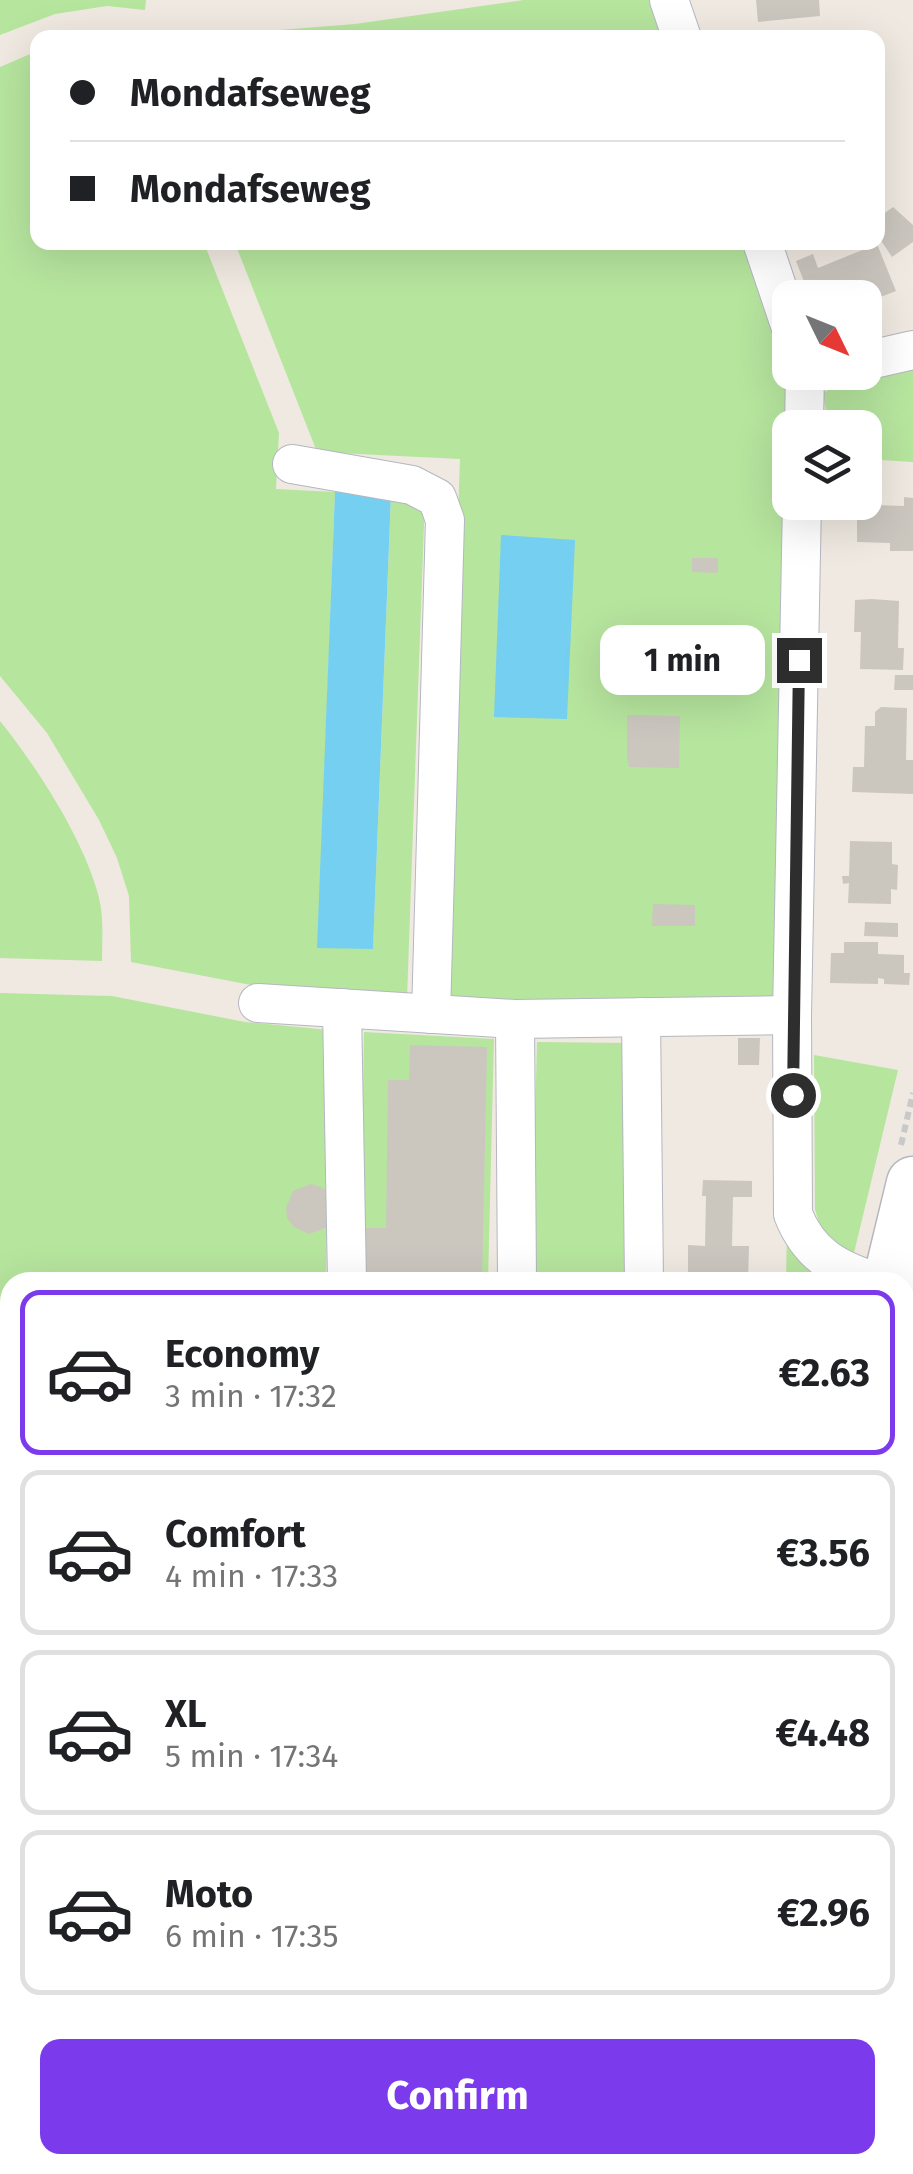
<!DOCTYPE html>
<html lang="en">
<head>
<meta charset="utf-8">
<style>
	:root { --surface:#fff; --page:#f2f2f2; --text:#202124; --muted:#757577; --line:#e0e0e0; --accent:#7c3aed }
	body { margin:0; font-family:"Fira Sans",sans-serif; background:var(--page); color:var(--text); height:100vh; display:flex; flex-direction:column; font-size:38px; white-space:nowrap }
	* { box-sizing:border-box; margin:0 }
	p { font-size:32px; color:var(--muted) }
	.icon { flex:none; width:55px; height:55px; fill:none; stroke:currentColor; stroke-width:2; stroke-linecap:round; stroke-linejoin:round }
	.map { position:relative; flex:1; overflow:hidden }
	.sheet { position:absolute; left:0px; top:1272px; width:915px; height:902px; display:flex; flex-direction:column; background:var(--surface); border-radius:30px 30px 0 0; box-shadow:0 10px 40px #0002 }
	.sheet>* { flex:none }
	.top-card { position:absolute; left:30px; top:30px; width:855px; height:220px; border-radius:20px; box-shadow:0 10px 40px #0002; display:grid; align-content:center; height:220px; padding:0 40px; background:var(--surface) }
	.needle { width:65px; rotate:133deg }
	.fabs { position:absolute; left:772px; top:280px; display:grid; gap:20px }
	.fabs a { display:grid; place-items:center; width:110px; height:110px; border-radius:20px; background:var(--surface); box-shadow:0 10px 40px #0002; font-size:50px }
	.end { position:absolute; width:45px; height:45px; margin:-22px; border:12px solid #2e2e2e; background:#fff; box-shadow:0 0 0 5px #fff }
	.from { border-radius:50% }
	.bubble { position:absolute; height:70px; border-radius:20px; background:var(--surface); box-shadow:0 10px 40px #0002; font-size:32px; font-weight:700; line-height:70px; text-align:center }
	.top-card b { display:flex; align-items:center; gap:35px; height:95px; font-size:38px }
	.top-card b+b { border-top:2px solid var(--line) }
	.top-card i { width:25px; height:25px; background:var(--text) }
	ul { padding:18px 0 0; list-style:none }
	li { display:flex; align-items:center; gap:30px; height:165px; margin:0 20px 15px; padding:0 20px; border:5px solid var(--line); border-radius:20px }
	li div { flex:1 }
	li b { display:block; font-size:38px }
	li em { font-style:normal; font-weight:700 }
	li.on { border-color:var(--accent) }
	li>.icon { width:90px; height:90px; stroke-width:1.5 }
	.action { display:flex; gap:20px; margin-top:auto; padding:20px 40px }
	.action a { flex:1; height:115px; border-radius:20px; background:var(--accent); color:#fff; font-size:40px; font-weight:700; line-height:115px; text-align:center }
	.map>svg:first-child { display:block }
	.green { fill:#b6e59e }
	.pitch { fill:#c9ec9a }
	.water { fill:#75cff0 }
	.building { fill:#cbc7bf }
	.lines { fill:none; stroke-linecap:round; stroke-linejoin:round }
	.lane-casing { stroke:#b4b7c1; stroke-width:22 }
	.street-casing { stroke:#b4b7c1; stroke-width:40 }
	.secondary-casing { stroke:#b4b7c1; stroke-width:55 }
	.path { stroke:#c9c9c9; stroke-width:6; stroke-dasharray:8 5; stroke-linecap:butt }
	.lane { stroke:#fff; stroke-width:20 }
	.street { stroke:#fff; stroke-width:38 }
	.secondary { stroke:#fff; stroke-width:52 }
	.route { stroke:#2e2e2e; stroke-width:12 }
</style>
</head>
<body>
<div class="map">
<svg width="913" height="2174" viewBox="0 0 913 2174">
	<rect width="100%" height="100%" fill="#efe9e1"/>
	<!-- green -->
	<g class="green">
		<path d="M0,0H146L145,10L107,6L55,14L0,35Z"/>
		<path d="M524,0H666L678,38H177L355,24Z"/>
		<path d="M37,51L38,242L204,243L279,433L276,489L335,492L318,948H373L391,494L425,496L407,998L251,985L131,962L129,896L117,858L99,820L47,733L0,676V67Z"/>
		<path d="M235,243H747L772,316L785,365L794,427L790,428L781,1006L441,1000L460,459L317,452Z"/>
		<path d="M913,365V462L865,459V428L829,427L823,393L848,378Z"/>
		<path d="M0,721C37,767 85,841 99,898C104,918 102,940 102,961L0,958Z"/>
		<path d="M0,993L112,996L245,1022L329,1030L326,1282H10V1675L0,1670Z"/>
		<path d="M364,1032L494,1039L488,1282H360Z"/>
		<path d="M537,1042L631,1043L628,1282H531Z"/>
		<path d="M814,1055L898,1070L853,1257L821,1230L815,1209Z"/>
		<path d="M787,1228L844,1282H786Z"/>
		<path d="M0,1709L10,1713V1950L0,1948Z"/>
		<path d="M0,2089H10V2165H452L480,2174H0Z"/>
		<path d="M794,2165H905L913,2174H804Z"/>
	</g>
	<!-- pitch -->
	<path class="pitch" d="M913,1296V2174L903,2165H905V1334Z"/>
	<!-- water -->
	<g class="water">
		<path d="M335,492L391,494L373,949L317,948Z"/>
		<path d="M501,535L575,540L567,719L494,717Z"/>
	</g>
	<!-- building -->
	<g class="building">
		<path d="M756,0H819L820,16L758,22Z"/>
		<path d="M893,207L913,225V242L892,257L878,236V218Z"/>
		<path d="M877,244L896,291L865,303V298H829L826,291L810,297L796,261L813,254L818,268Z"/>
		<path d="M869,497L875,498V505L904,506V497L913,498V551H890V543L857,542V504L869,505Z"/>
		<path d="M692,558H718V573L692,572Z"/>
		<path d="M872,599L899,601L898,648H904L903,670L860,669L861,632H854L855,600Z"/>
		<path d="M895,675H913V690H894Z"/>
		<path d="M881,707L907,708L906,760H913V794L852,792L853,767H864L865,726H875V712Z"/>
		<path d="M627,715L680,716L679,768L629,767L627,756Z"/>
		<path d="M850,841L892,842V864L898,865L897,890L891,889V904L848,903L849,883L843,884L842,876H849Z"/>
		<path d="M653,904L695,905V926H652Z"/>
		<path d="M865,922L898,923V937L864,936Z"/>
		<path d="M844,942H878V954L904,955V973H910L909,985L884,984V979L878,978V984L830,983L831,953H844Z"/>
		<path d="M738,1038H760L759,1065H738Z"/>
		<path d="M410,1045L487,1047L482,1282H365L366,1228H386L388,1080H409Z"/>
		<path d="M703,1180L752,1181V1197H733L732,1246H749L748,1282H688V1245L705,1246L706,1196H702Z"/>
		<path d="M311,1184L321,1187L328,1192V1227L309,1234L294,1227L287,1218L286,1208L293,1191Z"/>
		<path d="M905,1634L913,1636V1843L905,1841Z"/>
	</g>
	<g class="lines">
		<defs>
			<path id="lane" d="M905,1419L913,1384"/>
			<g id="street">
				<path d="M669,0L682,38"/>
				<path d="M762,242L790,325"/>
				<path d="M865,361L913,350"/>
				<path d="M804,428L805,372"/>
				<path d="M292,464L412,485L437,498L445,520L431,1014"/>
				<path d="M802,502L792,1015L793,1214C809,1255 836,1269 876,1282"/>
				<path d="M258,1003L515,1019L792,1015"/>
				<path d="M342,1008L347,1282"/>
				<path d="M641,1017L644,1282"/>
				<path d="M515,1019L517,1282"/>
			</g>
			<g id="secondary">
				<path d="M889,1282L913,1183"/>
				<path d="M0,2014H10"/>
				<path d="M563,2165L572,2170"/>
				<path d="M705,2165L706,2174"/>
			</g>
		</defs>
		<!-- lane casing -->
		<use href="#lane" class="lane-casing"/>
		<!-- street casing -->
		<use href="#street" class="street-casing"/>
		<!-- secondary casing -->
		<use href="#secondary" class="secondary-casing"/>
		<!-- path -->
		<g class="path">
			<path d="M901,1145L913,1093"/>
			<path d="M0,2070L10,2071"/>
			<path d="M487,2165L519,2174"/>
		</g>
		<!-- lane -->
		<use href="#lane" class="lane"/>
		<!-- street -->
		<use href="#street" class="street"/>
		<!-- secondary -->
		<use href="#secondary" class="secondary"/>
	</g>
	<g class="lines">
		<!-- route -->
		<path class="route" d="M793,1095L799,660"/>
	</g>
</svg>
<div class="fabs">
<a><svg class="needle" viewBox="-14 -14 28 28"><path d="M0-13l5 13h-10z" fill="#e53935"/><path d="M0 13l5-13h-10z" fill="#757577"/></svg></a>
<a><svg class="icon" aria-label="layers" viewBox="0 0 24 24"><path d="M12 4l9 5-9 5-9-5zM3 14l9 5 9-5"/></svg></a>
</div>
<i class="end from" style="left:793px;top:1095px"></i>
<i class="end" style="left:799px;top:660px"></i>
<div class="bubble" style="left:600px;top:625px;width:165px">1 min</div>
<div class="top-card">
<b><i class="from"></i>Mondafseweg</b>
<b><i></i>Mondafseweg</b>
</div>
<section class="sheet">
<ul>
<li class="on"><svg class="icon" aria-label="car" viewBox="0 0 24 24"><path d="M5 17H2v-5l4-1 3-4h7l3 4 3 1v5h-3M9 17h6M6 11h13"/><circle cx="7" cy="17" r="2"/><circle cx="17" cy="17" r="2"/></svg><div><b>Economy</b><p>3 min · 17:32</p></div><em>€2.63</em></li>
<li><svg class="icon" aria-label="car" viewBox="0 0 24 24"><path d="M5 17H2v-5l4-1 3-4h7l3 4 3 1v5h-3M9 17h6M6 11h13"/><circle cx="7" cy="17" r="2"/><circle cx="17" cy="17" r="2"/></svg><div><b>Comfort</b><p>4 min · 17:33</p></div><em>€3.56</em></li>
<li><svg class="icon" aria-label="car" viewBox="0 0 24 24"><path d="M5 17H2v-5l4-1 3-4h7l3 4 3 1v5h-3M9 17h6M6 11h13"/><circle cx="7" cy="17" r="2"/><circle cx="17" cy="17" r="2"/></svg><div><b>XL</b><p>5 min · 17:34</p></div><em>€4.48</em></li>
<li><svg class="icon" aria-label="car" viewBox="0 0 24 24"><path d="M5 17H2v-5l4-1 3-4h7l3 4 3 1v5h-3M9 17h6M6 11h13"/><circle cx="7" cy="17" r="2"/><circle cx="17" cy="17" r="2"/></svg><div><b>Moto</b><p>6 min · 17:35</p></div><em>€2.96</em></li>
</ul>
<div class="action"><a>Confirm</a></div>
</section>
</div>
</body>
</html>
